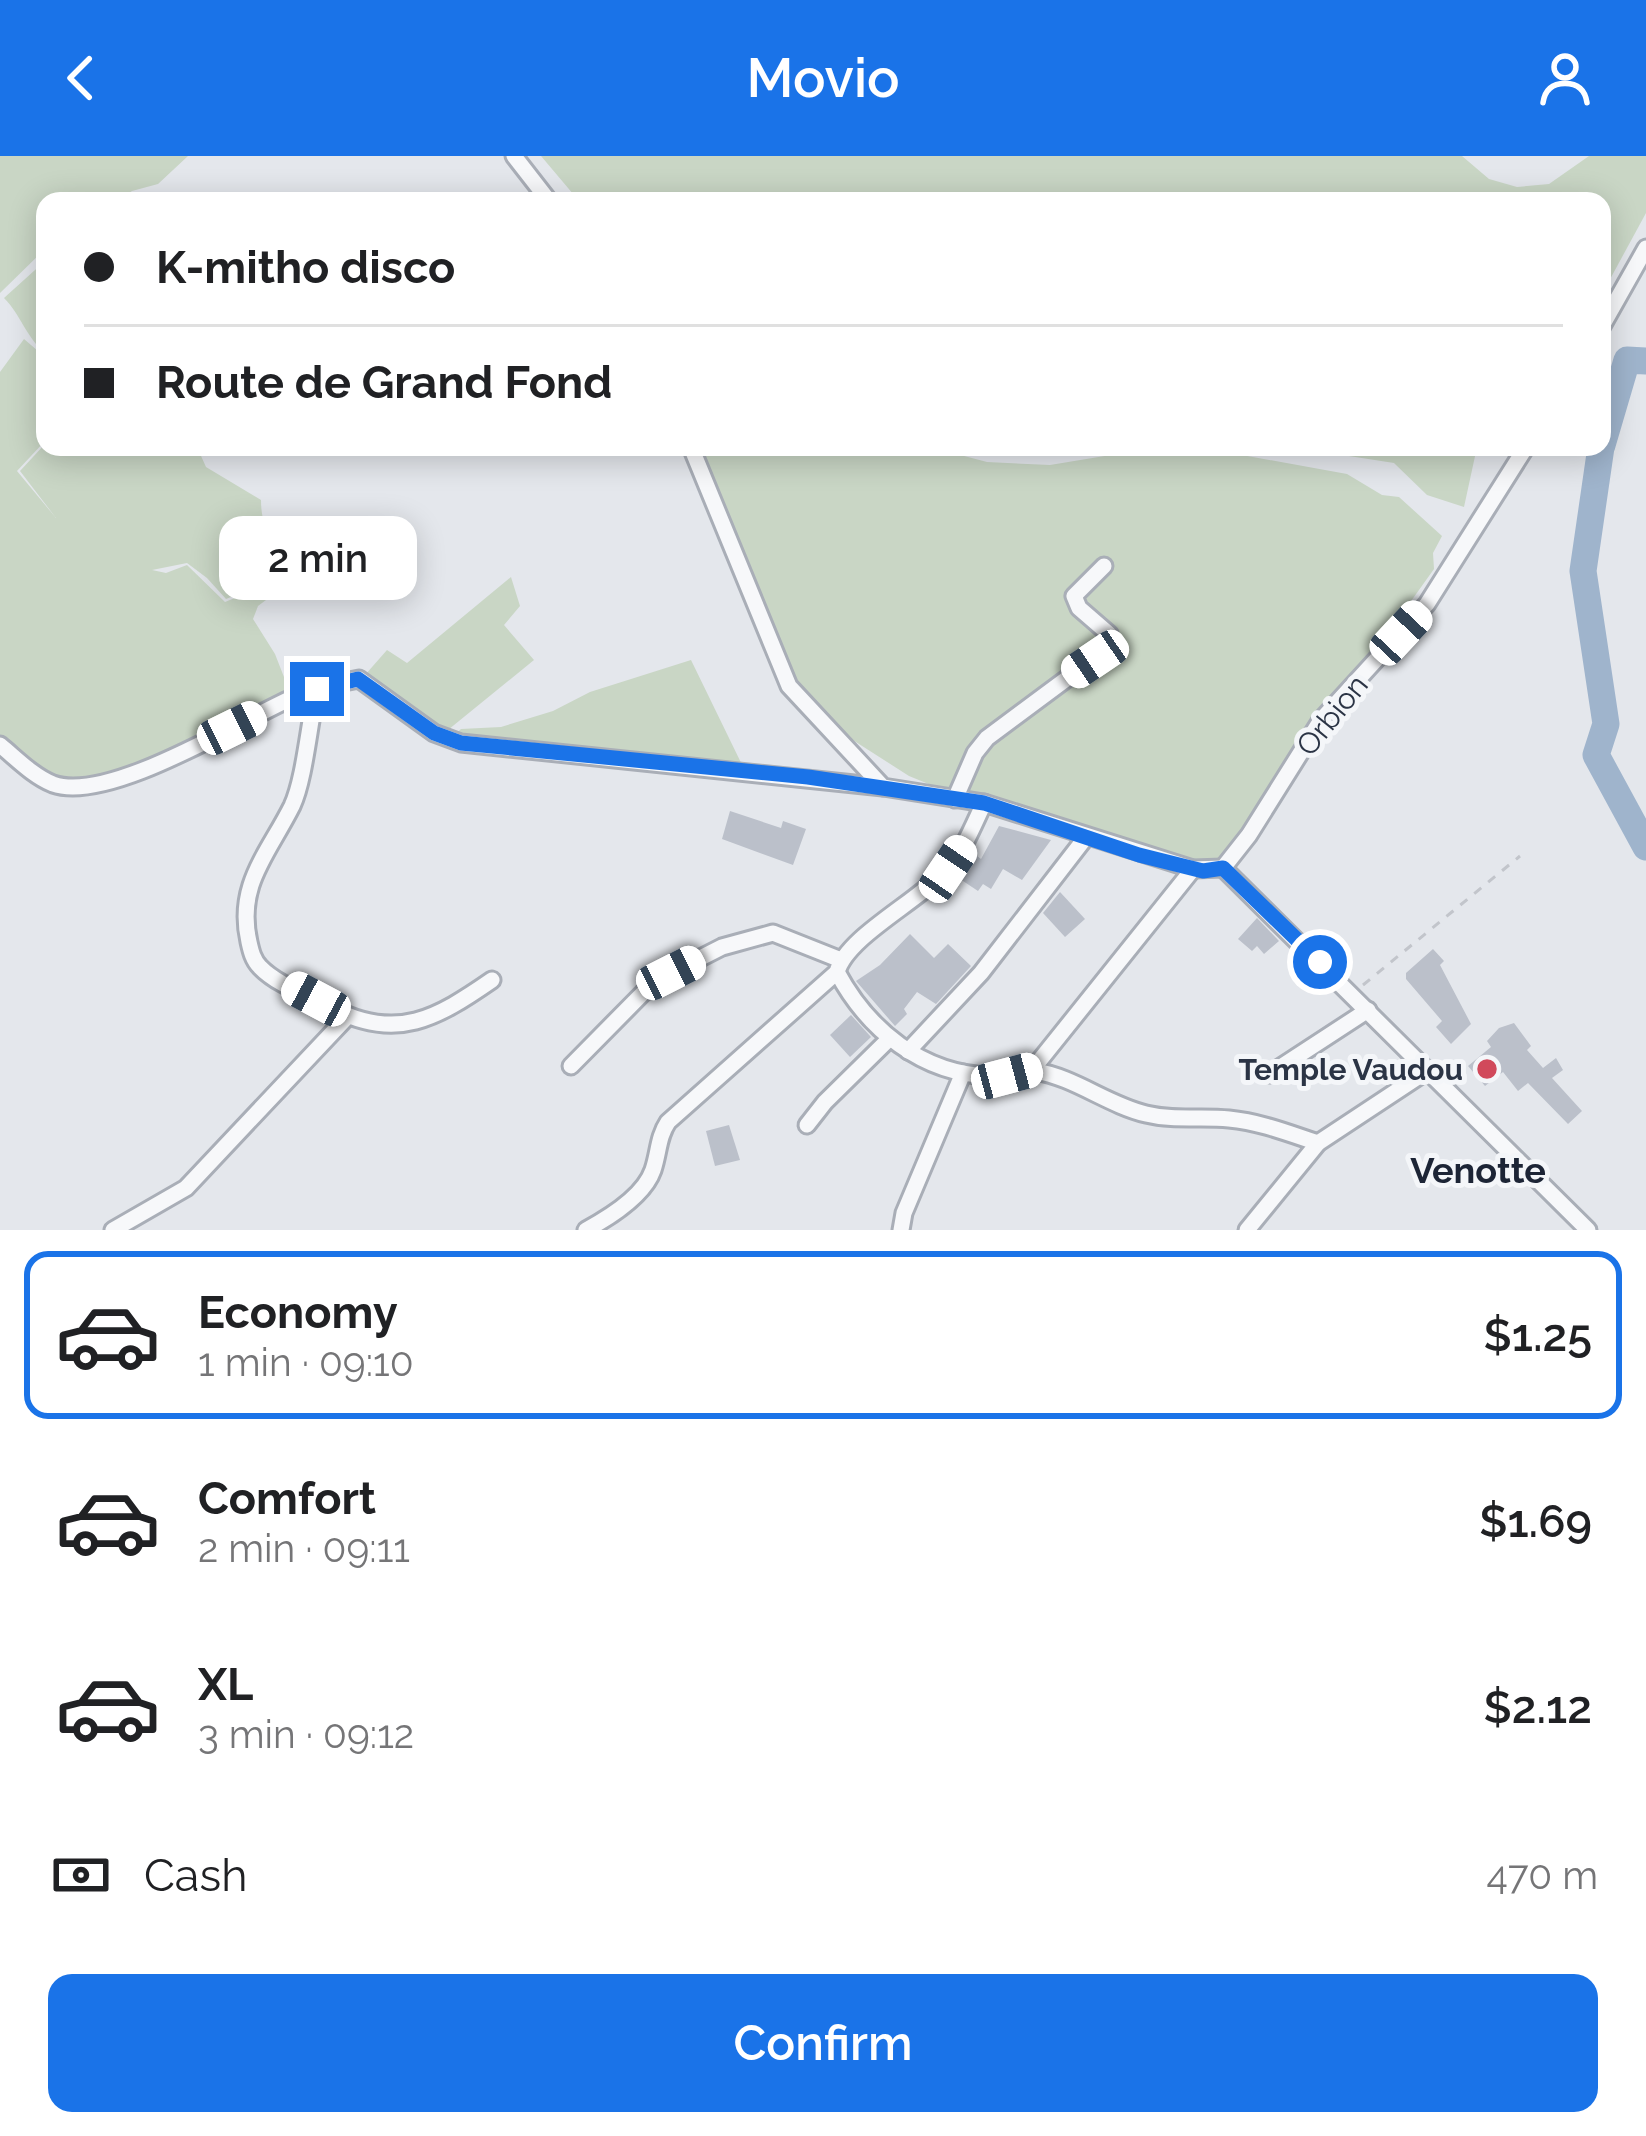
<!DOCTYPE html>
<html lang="en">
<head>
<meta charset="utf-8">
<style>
	:root { --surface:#fff; --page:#f2f2f2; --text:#202124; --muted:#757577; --line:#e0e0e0; --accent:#1a73e8 }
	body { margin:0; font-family:Raleway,sans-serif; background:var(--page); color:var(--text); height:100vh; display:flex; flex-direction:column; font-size:45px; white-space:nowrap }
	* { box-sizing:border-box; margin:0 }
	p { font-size:39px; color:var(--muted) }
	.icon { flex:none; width:66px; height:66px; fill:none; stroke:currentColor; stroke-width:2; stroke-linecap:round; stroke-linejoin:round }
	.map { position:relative; height:1074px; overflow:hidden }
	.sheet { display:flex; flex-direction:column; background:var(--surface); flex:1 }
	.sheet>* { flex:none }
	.top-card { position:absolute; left:36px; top:36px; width:1575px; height:264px; border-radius:24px; box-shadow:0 6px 30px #0003; display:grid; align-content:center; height:264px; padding:0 48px; background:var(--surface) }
	.end { position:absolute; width:54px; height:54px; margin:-27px; border:15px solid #1a73e8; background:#fff; box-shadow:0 0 0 6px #fff }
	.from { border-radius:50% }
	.bubble { position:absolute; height:84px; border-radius:24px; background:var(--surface); box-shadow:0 6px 30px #0003; font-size:39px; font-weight:600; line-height:84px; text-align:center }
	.car { position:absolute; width:36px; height:72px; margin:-36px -18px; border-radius:15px; box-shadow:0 0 9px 3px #0007; background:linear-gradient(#fff 24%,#345 0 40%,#fff 0 76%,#345 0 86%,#fff 0) }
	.top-card b { display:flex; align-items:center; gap:42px; height:114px; font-size:45px }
	.top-card b+b { border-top:3px solid var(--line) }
	.top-card i { width:30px; height:30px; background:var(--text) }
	ul { padding:21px 0 0; list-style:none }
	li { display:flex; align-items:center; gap:36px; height:168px; margin:0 24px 18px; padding:0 24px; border:6px solid transparent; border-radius:24px }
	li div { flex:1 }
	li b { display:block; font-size:45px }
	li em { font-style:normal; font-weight:600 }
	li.selected { border-color:var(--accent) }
	li>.icon { width:108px; height:108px; stroke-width:1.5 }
	.pay { display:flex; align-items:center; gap:30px; height:132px; padding:0 48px; font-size:45px }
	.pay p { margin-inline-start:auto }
	.action { display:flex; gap:24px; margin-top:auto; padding:24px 48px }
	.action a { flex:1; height:138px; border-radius:24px; background:var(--accent); color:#fff; font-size:48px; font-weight:600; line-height:138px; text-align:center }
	header { display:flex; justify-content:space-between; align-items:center; height:156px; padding:0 48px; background:var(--accent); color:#fff; font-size:54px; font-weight:600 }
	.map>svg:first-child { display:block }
	.green { fill:#c9d6c5 }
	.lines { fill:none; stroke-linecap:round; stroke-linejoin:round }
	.river { stroke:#9fb4cc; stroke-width:27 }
	.building { fill:#bbc0ca }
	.minor-casing { stroke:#a9aeb7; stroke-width:21 }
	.path { stroke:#c2c5cb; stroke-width:3; stroke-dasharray:9 9; stroke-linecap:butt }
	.minor { stroke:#f7f8fa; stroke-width:15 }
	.route { stroke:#1a73e8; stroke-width:15 }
	.poi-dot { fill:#d1495b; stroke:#f4f6f9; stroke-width:4.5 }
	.labels { text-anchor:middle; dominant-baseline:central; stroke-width:10; stroke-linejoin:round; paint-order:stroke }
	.street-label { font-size:30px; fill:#2b3445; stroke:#f4f6f9 }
	.poi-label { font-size:30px; font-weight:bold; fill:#2b3445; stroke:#f4f6f9; text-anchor:end }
	.quarter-label { font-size:36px; font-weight:bold; fill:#1d2536; stroke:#f4f6f9 }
</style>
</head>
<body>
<header><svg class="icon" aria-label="back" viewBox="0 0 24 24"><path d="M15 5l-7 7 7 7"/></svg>Movio<svg class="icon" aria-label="person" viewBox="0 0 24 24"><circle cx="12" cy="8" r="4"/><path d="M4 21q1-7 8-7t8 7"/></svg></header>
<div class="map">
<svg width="1646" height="1074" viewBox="0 0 1646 1074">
	<rect width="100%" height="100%" fill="#e4e7ec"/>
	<!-- green -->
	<g class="green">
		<path d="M0,0H188L158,28L132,35L116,45H45V93L0,137Z"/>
		<path d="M541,0H1462L1489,23L1517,31L1549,28L1589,0H1646V57L1602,138V45H579Z"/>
		<path d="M45,105V197C26,181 21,159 4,142Z"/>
		<path d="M24,183L45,201V285L17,315L56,362L20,315L45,288V291H197L206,311L261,344C261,373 273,392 301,400L298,414L226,443L207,422L187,407L152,414L166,417L187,409L225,446L278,424L274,438L258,450L253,463L275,498L291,539L112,630L77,640L36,625L0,598V216Z"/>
		<path d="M701,291H930L987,306L1050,309L1159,291L1209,293L1347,318L1382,339L1399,341L1442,380L1433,397L1434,413L1346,536L1238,700L1199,711L980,649L909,620L820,563L785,511Z"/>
		<path d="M1291,291H1477L1464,351L1427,339L1394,307Z"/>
		<path d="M511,421L520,450L504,469L534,504L443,578L416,561L397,538L379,531L365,519L387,494L407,507Z"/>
		<path d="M691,504L747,619L450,583L461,573L501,571L553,555L590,536Z"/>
	</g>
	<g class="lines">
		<!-- river -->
		<g class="river">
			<path d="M1602,289L1627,204L1646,205"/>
			<path d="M1601,291L1583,415L1606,568L1596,599L1646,691"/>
		</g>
	</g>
	<!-- building -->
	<g class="building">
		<path d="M730,655L781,672L783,665L806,673L793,709L722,683Z"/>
		<path d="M999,670L1051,684L1022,724L1003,713L991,733L983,728L978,735L960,723L965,716L962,714L973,697L981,703Z"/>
		<path d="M1060,736L1085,763L1065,781L1043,757Z"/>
		<path d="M1257,762L1279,785L1264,798L1257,790L1252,795L1238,783Z"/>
		<path d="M910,778L934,802L948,788L971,810L936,848L917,836L904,853L907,858L895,870L856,825L880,809Z"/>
		<path d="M1433,793L1444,805L1440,809L1471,868L1451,888L1436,871L1442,865L1406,823V817Z"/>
		<path d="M851,859L871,881L850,901L830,879Z"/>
		<path d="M1514,867L1531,890L1527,894L1543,912L1556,902L1563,914L1552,922L1582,955L1568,968L1528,927L1518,935L1503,916L1485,930L1468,910L1491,891L1487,885L1499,872Z"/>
		<path d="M729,969L740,1004L715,1010L706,975Z"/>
	</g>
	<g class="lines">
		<defs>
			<g id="minor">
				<path d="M514,0L549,45"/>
				<path d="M1602,170L1646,92"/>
				<path d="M691,291L789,530L883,631L984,647L1193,713L1223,712"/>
				<path d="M317,533C309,566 305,622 292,650C268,698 236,729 249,786C251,795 253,804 260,811C277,829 310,840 332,852C397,886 437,862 492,824"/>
				<path d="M0,589C16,602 33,620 53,628C109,648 241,564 296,540C316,532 337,527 359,523L434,577L461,587L883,631"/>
				<path d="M955,643L975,597L987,582L1104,495L1109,478L1079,452L1074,440L1104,410"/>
				<path d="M1223,712L1249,679L1321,564L1427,448L1526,291"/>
				<path d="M1223,712L1588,1074"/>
				<path d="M837,816C868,874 922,918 990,920C1005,921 1021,913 1035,915C1074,921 1108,949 1146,958C1174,965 1201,960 1229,963C1260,966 1288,977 1318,987"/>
				<path d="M908,895L981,817L1086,681"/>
				<path d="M571,910L643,837L671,817L722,791L773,777L841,804"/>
				<path d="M1032,914L1193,713"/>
				<path d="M1270,918L1368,854"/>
				<path d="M807,969L825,946L889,883"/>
				<path d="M113,1074L186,1032L348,860"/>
				<path d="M586,1074C610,1061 644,1040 653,1014C659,996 658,981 668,966L837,816C847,780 920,745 947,713C964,694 973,670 984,647"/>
				<path d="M901,1074L904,1057L963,917"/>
				<path d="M1247,1074L1318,987L1427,915"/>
			</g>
		</defs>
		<!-- minor casing -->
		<use href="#minor" class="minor-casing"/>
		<!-- path -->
		<path class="path" d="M1363,829L1520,700"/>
		<!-- minor -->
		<use href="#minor" class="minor"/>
	</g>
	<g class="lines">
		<!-- route -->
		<path class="route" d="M317,533L358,523L434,577L461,587L808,621L984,647L1139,699L1203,715L1223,712L1320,806"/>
	</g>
	<!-- markers -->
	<circle class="poi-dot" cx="1487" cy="913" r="12"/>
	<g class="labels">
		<!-- street labels -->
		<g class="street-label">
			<text transform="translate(1332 559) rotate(-51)">Orbion</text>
		</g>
		<!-- poi labels -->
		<g class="poi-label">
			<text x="1463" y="913">Temple Vaudou</text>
		</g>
		<!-- quarter labels -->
		<g class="quarter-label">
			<text x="1478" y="1014">Venotte</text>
		</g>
	</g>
</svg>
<i class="end from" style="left:1320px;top:806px"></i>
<i class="end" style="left:317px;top:533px"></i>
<div class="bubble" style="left:219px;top:360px;width:198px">2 min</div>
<i class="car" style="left:1401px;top:477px;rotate:43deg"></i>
<i class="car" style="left:1095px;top:503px;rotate:236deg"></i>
<i class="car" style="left:232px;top:572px;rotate:64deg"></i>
<i class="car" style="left:948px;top:713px;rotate:34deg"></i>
<i class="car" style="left:671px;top:817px;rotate:63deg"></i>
<i class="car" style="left:316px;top:843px;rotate:298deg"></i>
<i class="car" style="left:1007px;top:920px;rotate:75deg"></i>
<div class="top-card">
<b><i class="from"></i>K-mitho disco</b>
<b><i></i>Route de Grand Fond</b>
</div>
</div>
<section class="sheet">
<ul>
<li class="selected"><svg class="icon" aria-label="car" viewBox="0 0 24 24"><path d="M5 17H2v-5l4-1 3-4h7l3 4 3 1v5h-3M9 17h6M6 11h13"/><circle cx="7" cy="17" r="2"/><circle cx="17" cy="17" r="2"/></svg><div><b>Economy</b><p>1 min · 09:10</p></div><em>$1.25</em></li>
<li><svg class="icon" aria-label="car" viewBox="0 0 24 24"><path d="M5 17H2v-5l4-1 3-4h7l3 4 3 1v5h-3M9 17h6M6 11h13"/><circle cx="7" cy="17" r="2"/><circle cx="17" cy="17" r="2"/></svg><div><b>Comfort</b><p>2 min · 09:11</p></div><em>$1.69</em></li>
<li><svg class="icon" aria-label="car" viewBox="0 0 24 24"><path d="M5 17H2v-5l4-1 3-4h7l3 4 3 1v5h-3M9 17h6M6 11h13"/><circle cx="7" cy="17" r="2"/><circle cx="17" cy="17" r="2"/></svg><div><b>XL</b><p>3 min · 09:12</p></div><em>$2.12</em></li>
</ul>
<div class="pay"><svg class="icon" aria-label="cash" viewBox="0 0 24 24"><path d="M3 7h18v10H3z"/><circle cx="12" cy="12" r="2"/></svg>Cash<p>470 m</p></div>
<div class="action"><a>Confirm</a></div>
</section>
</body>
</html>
